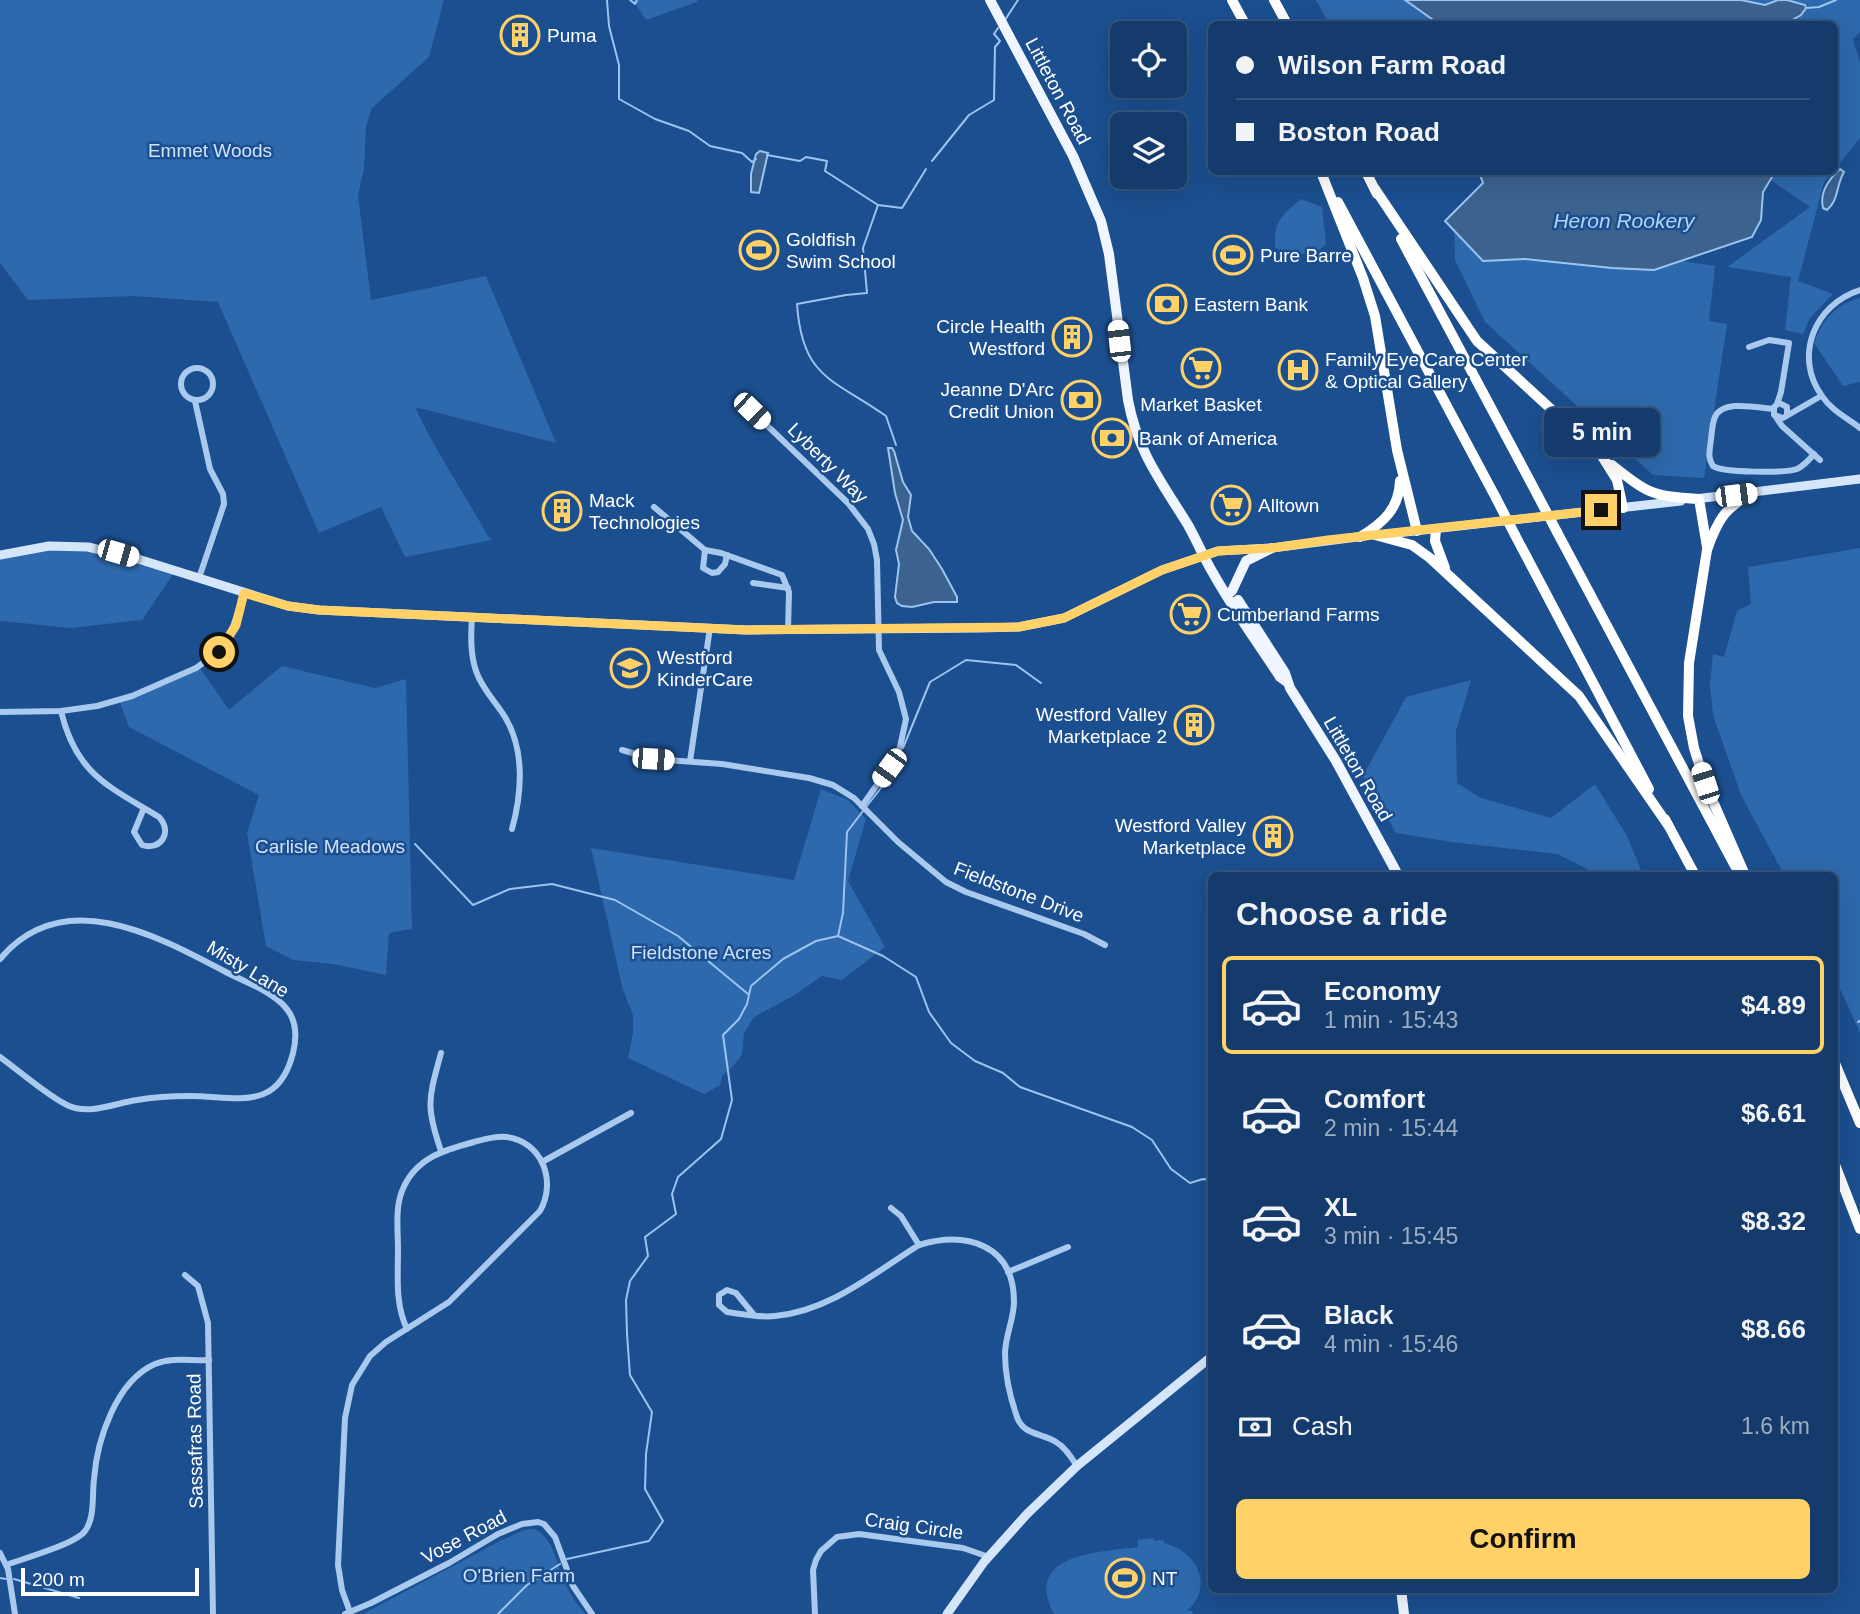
<!DOCTYPE html>
<html lang="en">
<head>
<meta charset="utf-8">
<style>
	:root { --surface:#143b6b; --page:#1d4271; --text:#f1f3f6; --muted:#9dadc1; --line:#33557e; --accent:#ffd166 }
	body { margin:0; font-family:Arial,sans-serif; background:var(--page); color:var(--text); height:100vh; display:flex; flex-direction:column; font-size:26px; white-space:nowrap }
	* { box-sizing:border-box; margin:0 }
	p { font-size:23px; color:var(--muted) }
	.icon { flex:none; width:38px; height:38px; fill:none; stroke:currentColor; stroke-width:2; stroke-linecap:round; stroke-linejoin:round }
	.map { position:relative; flex:1; overflow:hidden }
	.sheet { position:absolute; left:1208px; top:872px; width:630px; height:721px; display:flex; flex-direction:column; background:var(--surface); border-radius:10px; box-shadow:0 7px 28px #0002,0 0 0 2px var(--line) }
	.sheet>* { flex:none }
	.hud { position:absolute; left:1208px; top:21px; width:630px; height:154px; border-radius:10px; box-shadow:0 7px 28px #0002,0 0 0 2px var(--line); display:grid; align-content:center; height:154px; padding:0 28px; background:var(--surface) }
	.controls { position:absolute; left:1110px; top:21px; display:grid; gap:14px }
	.controls a { display:grid; place-items:center; width:77px; height:77px; border-radius:10px; background:var(--surface); box-shadow:0 7px 28px #0002,0 0 0 2px var(--line); font-size:35px }
	.scale { position:absolute; left:21px; bottom:18px; width:178px; box-sizing:border-box; padding-left:7px; border:4px solid #fff; border-top:0; font-size:19px; line-height:24px; white-space:nowrap; color:#fff; -webkit-text-stroke:5px #1b4f8f; paint-order:stroke }
	.end { position:absolute; width:32px; height:32px; margin:-16px; border:9px solid #ffd166; background:#111; box-shadow:0 0 0 4px #111 }
	.from { border-radius:50% }
	.bubble { position:absolute; height:49px; border-radius:10px; background:var(--surface); box-shadow:0 7px 28px #0002,0 0 0 2px var(--line); font-size:23px; font-weight:700; line-height:49px; text-align:center }
	.car { position:absolute; width:21px; height:42px; margin:-21px -10px; border-radius:9px; box-shadow:0 0 5px 2px #0007; background:linear-gradient(#fff 24%,#345 0 40%,#fff 0 76%,#345 0 86%,#fff 0) }
	.hud b { display:flex; align-items:center; gap:24px; height:66px; font-size:26px }
	.hud b+b { border-top:2px solid var(--line) }
	.hud i { width:18px; height:18px; background:var(--text) }
	ul { padding:0; list-style:none }
	li { display:flex; align-items:center; gap:21px; height:98px; margin:0 14px 10px; padding:0 14px; border:4px solid transparent; border-radius:10px }
	li div { flex:1 }
	li b { display:block; font-size:26px }
	li em { font-style:normal; font-weight:700 }
	li.current { border-color:var(--accent) }
	li>.icon { width:63px; height:63px; stroke-width:1.5 }
	h2 { padding:0 28px; font-size:32px; line-height:84px }
	.pay { display:flex; align-items:center; gap:18px; height:77px; padding:0 28px; font-size:26px }
	.pay p { margin-inline-start:auto }
	.button { display:flex; gap:14px; margin-top:auto; padding:14px 28px }
	.button a { flex:1; height:80px; border-radius:10px; background:var(--accent); color:#111; font-size:28px; font-weight:700; line-height:80px; text-align:center }
	.map>svg:first-child { display:block }
	.green { fill:#2e69ad }
	.water { fill:#3c6290; stroke:#9cc4f0; stroke-width:2 }
	.lines { fill:none; stroke-linecap:round; stroke-linejoin:round }
	.stream { stroke:#9cc4f0; stroke-width:2 }
	.minor { stroke:#a9c9ee; stroke-width:6 }
	.secondary { stroke:#d6e6fa; stroke-width:9 }
	.primary { stroke:#f0f6ff; stroke-width:10 }
	.motorway { stroke:#fff; stroke-width:10 }
	.motorway-bridge { stroke:#fff; stroke-width:10 }
	.route { stroke:#ffd166; stroke-width:9 }
	.labels { text-anchor:middle; dominant-baseline:central; stroke-width:5; stroke-linejoin:round; paint-order:stroke }
	.poi-label { font-size:19px; fill:#fff; stroke:#1b4f8f; text-anchor:start }
	.street-label { font-size:19px; fill:#fff; stroke:#1b4f8f }
	.park-label { font-size:19px; fill:#cfe3fa; stroke:#1b4f8f }
	.water-label { font-size:21px; font-style:italic; fill:#b5d3f5; stroke:#1b4f8f }
</style>
</head>
<body>
<div class="map">
<svg width="1860" height="1614" viewBox="0 0 1860 1614">
	<rect width="100%" height="100%" fill="#1b4f8f"/>
	<!-- green -->
	<g class="green">
		<path d="M0,0H444L429,57L372,108L366,126L364,168L358,195L371,300L486,276L556,443L415,407C436,452 464,493 488,536L492,540L405,557L381,507L319,533L218,302L134,296L28,300L0,263Z"/>
		<path d="M633,0H697V2L646,20Z"/>
		<path d="M1316,0H1860V32L1853,39L1860,63V138L1834,170V24H1329Z"/>
		<path d="M1759,172H1833L1824,182L1798,281L1833,294L1810,318L1803,334L1785,330L1791,277L1727,267L1810,207Z"/>
		<path d="M1301,199L1322,207L1326,244L1315,254H1284L1275,247C1274,220 1282,215 1301,199Z"/>
		<path d="M1454,227L1715,266L1709,321L1727,324L1704,478L1653,475L1485,322L1455,260Z"/>
		<path d="M1860,298V382L1843,386L1814,343C1822,320 1837,304 1860,298Z"/>
		<path d="M65,546L176,570L142,620L71,628L0,621V557Z"/>
		<path d="M1860,548V1033L1834,975V875H1784L1741,795L1713,715L1710,686L1713,654L1724,657L1737,611L1751,604L1748,567Z"/>
		<path d="M282,666L375,688L406,679L412,929L389,933L386,975L333,964L293,960L266,946L247,833L259,795L129,727L120,703L200,668L229,710Z"/>
		<path d="M1471,680L1456,731L1457,783L1481,798L1551,818L1595,784L1627,836L1643,875H1599L1557,854L1452,842L1396,833L1363,776L1406,697Z"/>
		<path d="M821,789L848,800L866,819L848,881L885,947L842,980L822,976L793,996L754,1017L744,1033L742,1055L732,1067L722,1076L720,1085L704,1094L628,1058L633,1033V1015L623,990L591,848L794,880Z"/>
		<path d="M535,1529C558,1542 556,1570 569,1591C573,1599 580,1607 585,1614H363L500,1541L524,1530Z"/>
		<path d="M1154,1538V1541L1164,1540V1543C1197,1551 1215,1586 1187,1611H1192L1193,1614H1054C1022,1553 1101,1552 1138,1547V1540Z"/>
	</g>
	<!-- water -->
	<g class="water">
		<path d="M1405,0H1741L1765,5L1778,0H1787L1805,5L1806,8L1801,15L1785,24H1439Z"/>
		<path d="M760,151L768,153L759,193L751,192V174L756,154Z"/>
		<path d="M1840,169L1844,172C1836,185 1839,200 1827,210L1823,208C1819,192 1829,179 1840,169Z"/>
		<path d="M1479,172H1775L1763,192L1761,220L1752,237L1654,270L1612,268L1525,259L1483,261L1445,221L1483,183Z"/>
		<path d="M888,448H892L894,451L903,482L911,495L908,517L912,531L929,549L942,569L957,597V602H934L912,607L902,606L897,603L895,597L899,564L896,550L903,520L895,493Z"/>
	</g>
	<g class="lines">
		<!-- stream -->
		<g class="stream">
			<path d="M607,0L609,26L619,65V99L655,119L689,131L710,146L742,153L752,162L756,159"/>
			<path d="M630,0L635,4L637,0"/>
			<path d="M1806,8L1819,7L1836,0"/>
			<path d="M1005,20L1018,0"/>
			<path d="M767,155L800,161L806,157L827,161L825,171L878,205L902,208L926,169"/>
			<path d="M932,161L969,115L994,100L995,47L1000,41L994,34L998,28"/>
			<path d="M878,205L863,248L867,293L846,295L797,304C802,379 834,379 886,416L896,445"/>
			<path d="M903,748L930,682L966,660L1016,665L1041,683"/>
			<path d="M866,807L892,774L900,753"/>
			<path d="M415,844L473,905L510,889L552,884L615,900L678,936L748,994"/>
			<path d="M838,936L843,913L847,832L863,811"/>
			<path d="M1858,1022L1860,1021"/>
			<path d="M567,1559L649,1541L663,1521L645,1489L646,1454L652,1412L630,1375L627,1334L626,1300L630,1281L648,1256L645,1237L676,1214L672,1194L678,1177L721,1139L732,1100L723,1035L739,1019L747,1004L751,986L783,959L816,941L838,936L883,956L916,977L929,1012L951,1043L975,1061L1003,1073L1020,1087L1132,1127L1152,1140L1171,1169L1190,1183L1203,1179L1211,1180"/>
			<path d="M0,1578L6,1579"/>
			<path d="M14,1579L79,1598"/>
			<path d="M498,1614L527,1585L560,1564"/>
		</g>
		<!-- minor -->
		<g class="minor">
			<path d="M1860,290C1815,304 1793,356 1822,396C1831,410 1847,418 1860,428"/>
			<path d="M1749,347L1769,340L1789,343L1781,392L1777,404"/>
			<circle cx="197" cy="384" r="16"/>
			<path d="M195,401L210,469L223,494L224,504L199,578"/>
			<path d="M1773,409C1758,408 1723,399 1715,417C1712,424 1712,432 1711,439C1710,450 1707,457 1713,466C1723,473 1785,473 1797,469C1804,466 1809,460 1814,454"/>
			<path d="M752,411L848,503L868,529L874,544L877,560L879,650L899,692L906,719L900,747L893,762L862,806"/>
			<path d="M1787,415V407L1779,403L1774,407V415L1783,418L1821,396"/>
			<path d="M1776,417L1782,426L1820,460"/>
			<path d="M654,507L705,550L721,553L782,575L789,592L788,630"/>
			<path d="M705,550L703,568L712,573L718,572L725,564L727,555"/>
			<path d="M753,583L788,588"/>
			<path d="M472,616C471,635 470,653 476,671C482,689 495,701 505,717C525,750 522,793 512,829"/>
			<path d="M61,711C76,774 108,786 159,817C173,832 161,851 142,845L134,832L144,808"/>
			<path d="M0,712L61,711L97,706L132,696L196,668L218,652L230,636L244,593"/>
			<path d="M622,750L653,759L722,764L809,778L833,785L854,798L898,842L946,882L966,892L1084,934L1105,945"/>
			<path d="M690,761L710,628"/>
			<path d="M0,959C62,885 154,934 222,970C242,981 271,990 286,1008C297,1021 297,1037 293,1053C278,1113 236,1096 190,1096C172,1096 154,1097 137,1100C116,1103 90,1115 69,1106C50,1098 18,1070 0,1057"/>
			<path d="M441,1053C429,1098 425,1105 441,1151"/>
			<path d="M542,1162L631,1113"/>
			<path d="M891,1208L901,1216L919,1245"/>
			<path d="M1008,1272L1068,1247"/>
			<path d="M185,1275L198,1286L208,1323L213,1614"/>
			<path d="M754,1315L736,1293L727,1290L719,1295V1305L727,1312C743,1314 760,1318 775,1316C830,1311 874,1273 919,1245C966,1231 1014,1244 1014,1302C1014,1319 1005,1336 1005,1354C1005,1375 1010,1397 1017,1417C1023,1435 1042,1433 1056,1442C1065,1447 1071,1457 1077,1466"/>
			<path d="M0,1553L8,1569L15,1614"/>
			<path d="M6,1565C22,1559 76,1544 85,1531C95,1518 92,1495 94,1479C97,1440 116,1381 155,1364C172,1357 191,1361 209,1360"/>
			<path d="M350,1612L342,1590L338,1565L345,1418L352,1385L370,1356L386,1342L449,1302L540,1211C557,1181 542,1141 506,1137C495,1136 485,1139 474,1142C444,1150 415,1158 402,1191C395,1209 398,1230 398,1250C398,1277 395,1304 407,1329"/>
			<path d="M345,1614L371,1603L449,1563L498,1534L522,1524L538,1522L544,1524L555,1537L573,1586L592,1614"/>
			<path d="M815,1614L813,1570L816,1560L821,1551L837,1537L859,1534L963,1548L989,1557"/>
		</g>
		<!-- secondary -->
		<g class="secondary">
			<path d="M1695,499L1860,479"/>
			<path d="M1379,535L1681,501"/>
			<path d="M0,555L49,546L88,547L138,559L288,606L319,610L746,630L980,628L1019,627L1064,618L1162,570L1218,551L1272,548L1365,536"/>
			<path d="M947,1614L984,1562L1027,1514L1077,1466L1211,1357"/>
		</g>
		<!-- primary -->
		<g class="primary">
			<path d="M990,0L1073,156L1101,221L1109,254L1128,400C1138,453 1161,481 1188,525C1197,541 1204,558 1213,573C1233,609 1258,643 1280,677L1287,682"/>
			<path d="M1232,591L1246,561L1272,548"/>
			<path d="M1238,600L1285,673L1290,688L1336,761L1398,875"/>
			<path d="M1401,1589L1404,1614"/>
		</g>
		<!-- motorway -->
		<g class="motorway">
			<path d="M1232,0L1245,24"/>
			<path d="M1274,0L1287,24"/>
			<path d="M1321,172L1363,278L1375,316L1397,450L1417,531"/>
			<path d="M1366,172L1377,194"/>
			<path d="M1375,189L1477,341L1602,456L1617,480L1623,508"/>
			<path d="M1338,202L1496,498"/>
			<path d="M1401,239L1538,496"/>
			<path d="M1612,465C1649,494 1651,496 1699,499L1707,547"/>
			<path d="M1436,529L1435,541L1445,568"/>
			<path d="M1557,532L1735,866"/>
			<path d="M1375,535L1412,545L1430,558L1579,696L1668,825"/>
			<path d="M1515,535L1649,789"/>
			<path d="M1360,537C1383,523 1399,509 1400,481"/>
			<path d="M1665,819L1695,875"/>
			<path d="M1745,875L1705,783L1694,748L1688,716L1689,663L1707,550C1718,519 1725,507 1755,492"/>
			<path d="M1834,1061L1860,1123"/>
			<path d="M1834,1162L1860,1229"/>
		</g>
		<!-- motorway-bridge -->
		<g class="motorway-bridge">
			<path d="M1538,496L1557,532"/>
			<path d="M1496,498L1515,535"/>
		</g>
	</g>
	<g class="lines">
		<!-- route -->
		<path class="route" d="M219,652L236,625L244,593L288,606L319,610L746,630L1018,627L1064,618L1162,570L1218,551L1272,548L1328,540L1601,510"/>
	</g>
	<!-- icons -->
	<defs>
		<symbol id="building-ring" viewBox="-11 -11 22 22"><circle r="9.5" fill="#1b4f8f" stroke="#ffd166" stroke-width="1.5"/><path d="M-4-6H4V6H1V3H-1V6H-4ZM-2.5-4.3h1.7v1.8h-1.7ZM.8-4.3h1.7v1.8H.8ZM-2.5-1h1.7V.8h-1.7ZM.8-1h1.7V.8H.8Z" fill="#ffd166"/></symbol>
		<symbol id="stadium-ring" viewBox="-11 -11 22 22"><circle r="9.5" fill="#1b4f8f" stroke="#ffd166" stroke-width="1.5"/><path d="M0-5a6.5 5 0 1 0 0 10a6.5 5 0 1 0 0-10ZM-3.5-1.8h7v3.6h-7Z" fill="#ffd166"/></symbol>
		<symbol id="bank-ring" viewBox="-11 -11 22 22"><circle r="9.5" fill="#1b4f8f" stroke="#ffd166" stroke-width="1.5"/><path d="M-6-4H6V4H-6ZM0-2.3a2.3 2.3 0 1 0 0 4.6a2.3 2.3 0 1 0 0-4.6Z" fill="#ffd166"/></symbol>
		<symbol id="supermarket-ring" viewBox="-11 -11 22 22"><circle r="9.5" fill="#1b4f8f" stroke="#ffd166" stroke-width="1.5"/><path d="M-6-5.5h2.5l.6 2H6L4.5 2H-2.5L-4.4-4H-6ZM-1.5 3.2a1.3 1.3 0 1 0 .1 0ZM3 3.2a1.3 1.3 0 1 0 .1 0Z" fill="#ffd166"/></symbol>
		<symbol id="hospital-ring" viewBox="-11 -11 22 22"><circle r="9.5" fill="#1b4f8f" stroke="#ffd166" stroke-width="1.5"/><path d="M-5-5h3v3.5h4V-5h3V5h-3V1.5h-4V5h-3Z" fill="#ffd166"/></symbol>
		<symbol id="school-ring" viewBox="-11 -11 22 22"><circle r="9.5" fill="#1b4f8f" stroke="#ffd166" stroke-width="1.5"/><path d="M0-5L7-2L0 1L-7-2ZM-4 1L0 2.5L4 1V4Q0 6-4 4Z" fill="#ffd166"/></symbol>
	</defs>
	<g fill-rule="evenodd">
		<use href="#building-ring" x="498" y="13" width="44" height="44"/>
		<use href="#stadium-ring" x="737" y="228" width="44" height="44"/>
		<use href="#stadium-ring" x="1211" y="233" width="44" height="44"/>
		<use href="#bank-ring" x="1145" y="282" width="44" height="44"/>
		<use href="#building-ring" x="1050" y="315" width="44" height="44"/>
		<use href="#supermarket-ring" x="1179" y="346" width="44" height="44"/>
		<use href="#hospital-ring" x="1276" y="348" width="44" height="44"/>
		<use href="#bank-ring" x="1059" y="378" width="44" height="44"/>
		<use href="#bank-ring" x="1090" y="416" width="44" height="44"/>
		<use href="#supermarket-ring" x="1209" y="483" width="44" height="44"/>
		<use href="#building-ring" x="540" y="489" width="44" height="44"/>
		<use href="#supermarket-ring" x="1168" y="592" width="44" height="44"/>
		<use href="#school-ring" x="608" y="646" width="44" height="44"/>
		<use href="#building-ring" x="1172" y="703" width="44" height="44"/>
		<use href="#building-ring" x="1251" y="814" width="44" height="44"/>
		<use href="#stadium-ring" x="1103" y="1556" width="44" height="44"/>
	</g>
	<g class="labels">
		<!-- poi labels -->
		<g class="poi-label">
			<text x="547" y="35">Puma</text>
			<text x="786" y="239">Goldfish<tspan x="786" dy="22">Swim School</tspan></text>
			<text x="1260" y="255">Pure Barre</text>
			<text x="1194" y="304">Eastern Bank</text>
			<text x="1045" y="326" text-anchor="end">Circle Health<tspan x="1045" dy="22">Westford</tspan></text>
			<text x="1325" y="359">Family Eye Care Center<tspan x="1325" dy="22">&amp; Optical Gallery</tspan></text>
			<text x="1054" y="389" text-anchor="end">Jeanne D'Arc<tspan x="1054" dy="22">Credit Union</tspan></text>
			<text x="1201" y="404" text-anchor="middle">Market Basket</text>
			<text x="1139" y="438">Bank of America</text>
			<text x="589" y="500">Mack<tspan x="589" dy="22">Technologies</tspan></text>
			<text x="1258" y="505">Alltown</text>
			<text x="1217" y="614">Cumberland Farms</text>
			<text x="657" y="657">Westford<tspan x="657" dy="22">KinderCare</tspan></text>
			<text x="1167" y="714" text-anchor="end">Westford Valley<tspan x="1167" dy="22">Marketplace 2</tspan></text>
			<text x="1246" y="825" text-anchor="end">Westford Valley<tspan x="1246" dy="22">Marketplace</tspan></text>
			<text x="1152" y="1578">NT</text>
		</g>
		<!-- street labels -->
		<g class="street-label">
			<text transform="translate(1058 91) rotate(62)">Littleton Road</text>
			<text transform="translate(828 463) rotate(45)">Lyberty Way</text>
			<text transform="translate(1358 769) rotate(60)">Littleton Road</text>
			<text transform="translate(1019 892) rotate(21)">Fieldstone Drive</text>
			<text transform="translate(248 969) rotate(31)">Misty Lane</text>
			<text transform="translate(195 1441) rotate(-91)">Sassafras Road</text>
			<text transform="translate(914 1526) rotate(8)">Craig Circle</text>
			<text transform="translate(464 1537) rotate(-28)">Vose Road</text>
		</g>
		<!-- park labels -->
		<g class="park-label">
			<text x="210" y="150">Emmet Woods</text>
			<text x="330" y="846">Carlisle Meadows</text>
			<text x="701" y="952">Fieldstone Acres</text>
			<text x="519" y="1575">O'Brien Farm</text>
		</g>
		<!-- water labels -->
		<g class="water-label">
			<text x="1624" y="220">Heron Rookery</text>
		</g>
	</g>
</svg>
<div class="controls">
<a><svg class="icon" aria-label="locate" viewBox="0 0 24 24"><circle cx="12" cy="12" r="6"/><path d="M12 2v4M12 18v4M2 12h4M18 12h4"/></svg></a>
<a><svg class="icon" aria-label="layers" viewBox="0 0 24 24"><path d="M12 4l9 5-9 5-9-5zM3 14l9 5 9-5"/></svg></a>
</div>
<div class="scale">200 m</div>
<i class="end from" style="left:219px;top:652px"></i>
<i class="end" style="left:1601px;top:510px"></i>
<div class="bubble" style="left:1544px;top:408px;width:116px">5 min</div>
<i class="car" style="left:1119px;top:341px;rotate:354deg"></i>
<i class="car" style="left:752px;top:411px;rotate:134deg"></i>
<i class="car" style="left:1736px;top:495px;rotate:83deg"></i>
<i class="car" style="left:118px;top:553px;rotate:106deg"></i>
<i class="car" style="left:653px;top:759px;rotate:94deg"></i>
<i class="car" style="left:889px;top:768px;rotate:216deg"></i>
<i class="car" style="left:1705px;top:783px;rotate:342deg"></i>
<div class="hud">
<b><i class="from"></i>Wilson Farm Road</b>
<b><i></i>Boston Road</b>
</div>
<section class="sheet">
<h2>Choose a ride</h2>
<ul>
<li class="current"><svg class="icon" aria-label="car" viewBox="0 0 24 24"><path d="M5 17H2v-5l4-1 3-4h7l3 4 3 1v5h-3M9 17h6M6 11h13"/><circle cx="7" cy="17" r="2"/><circle cx="17" cy="17" r="2"/></svg><div><b>Economy</b><p>1 min · 15:43</p></div><em>$4.89</em></li>
<li><svg class="icon" aria-label="car" viewBox="0 0 24 24"><path d="M5 17H2v-5l4-1 3-4h7l3 4 3 1v5h-3M9 17h6M6 11h13"/><circle cx="7" cy="17" r="2"/><circle cx="17" cy="17" r="2"/></svg><div><b>Comfort</b><p>2 min · 15:44</p></div><em>$6.61</em></li>
<li><svg class="icon" aria-label="car" viewBox="0 0 24 24"><path d="M5 17H2v-5l4-1 3-4h7l3 4 3 1v5h-3M9 17h6M6 11h13"/><circle cx="7" cy="17" r="2"/><circle cx="17" cy="17" r="2"/></svg><div><b>XL</b><p>3 min · 15:45</p></div><em>$8.32</em></li>
<li><svg class="icon" aria-label="car" viewBox="0 0 24 24"><path d="M5 17H2v-5l4-1 3-4h7l3 4 3 1v5h-3M9 17h6M6 11h13"/><circle cx="7" cy="17" r="2"/><circle cx="17" cy="17" r="2"/></svg><div><b>Black</b><p>4 min · 15:46</p></div><em>$8.66</em></li>
</ul>
<div class="pay"><svg class="icon" aria-label="cash" viewBox="0 0 24 24"><path d="M3 7h18v10H3z"/><circle cx="12" cy="12" r="2"/></svg>Cash<p>1.6 km</p></div>
<div class="button"><a>Confirm</a></div>
</section>
</div>
</body>
</html>
